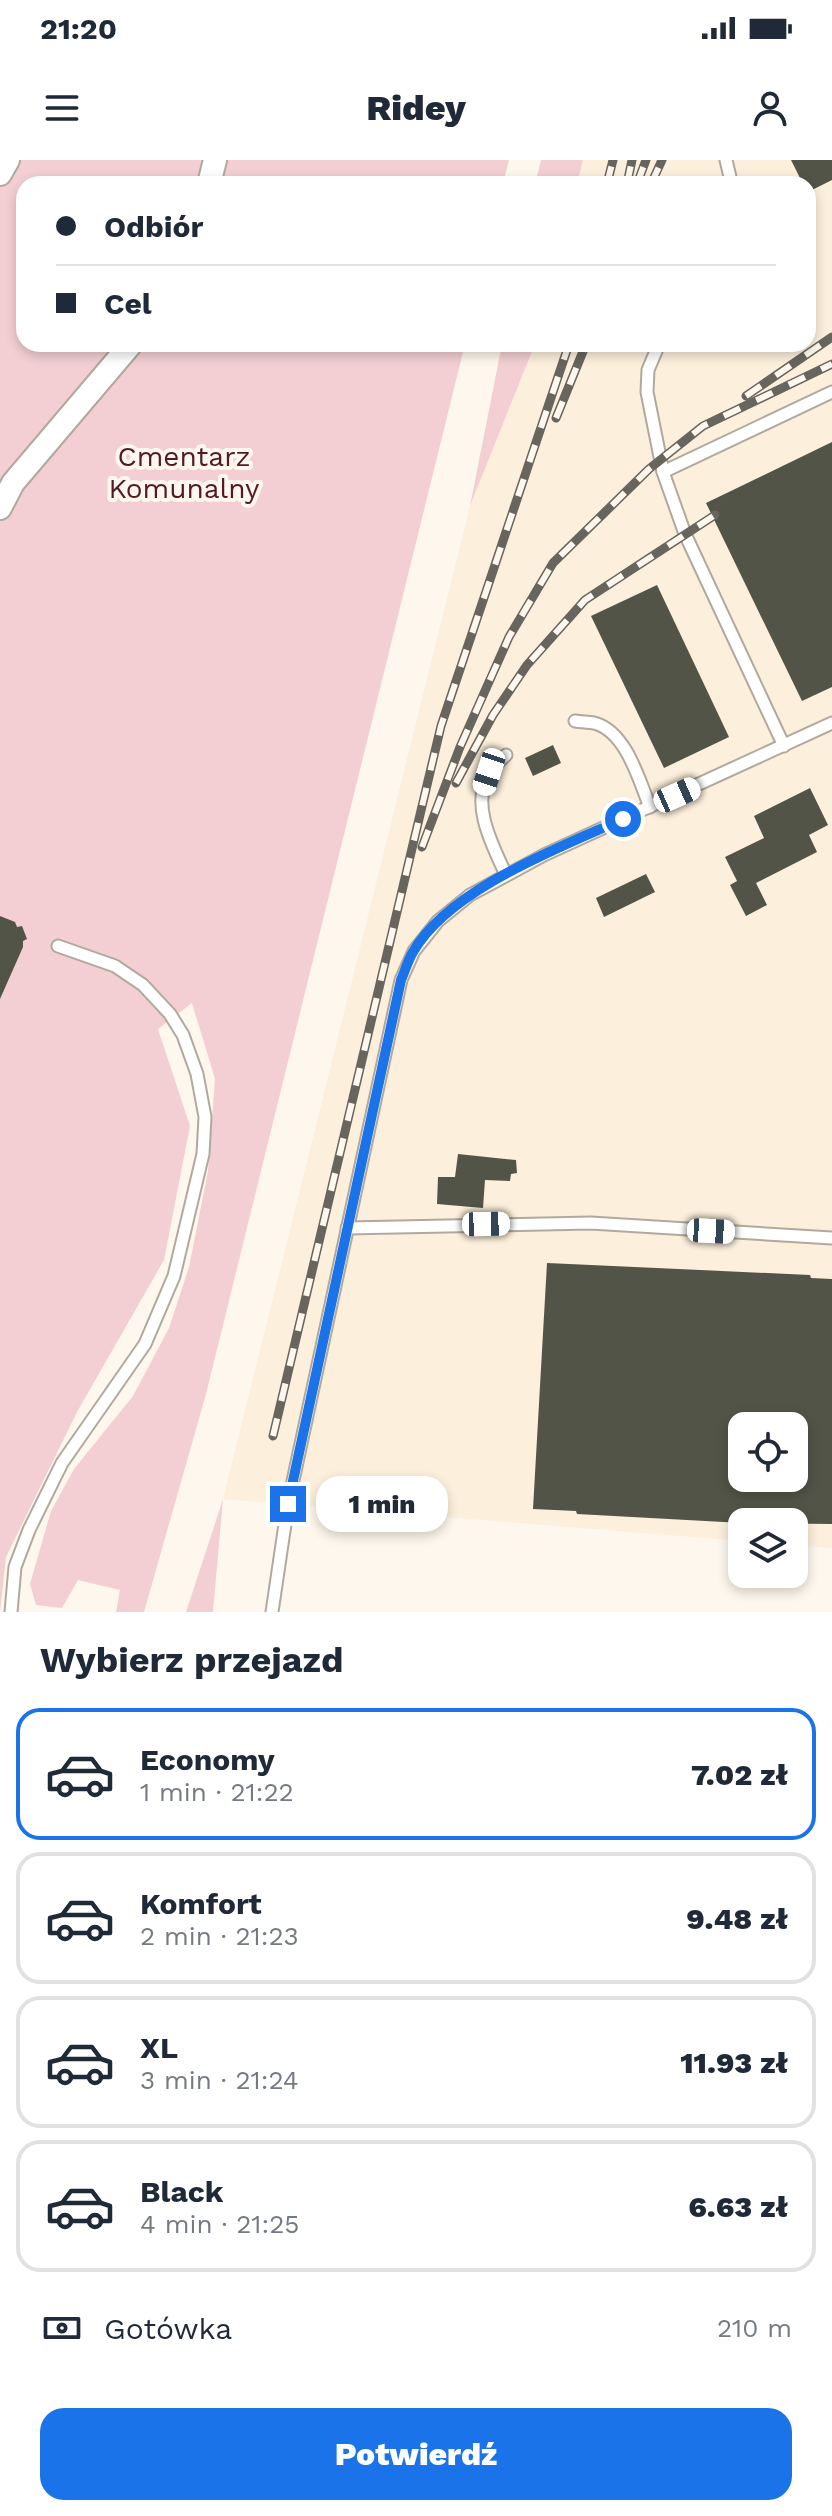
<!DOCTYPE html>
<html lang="pl">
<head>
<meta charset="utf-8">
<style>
	:root { --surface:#fff; --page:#f2f2f3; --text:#1f2937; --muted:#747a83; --line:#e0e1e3; --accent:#1a73e8 }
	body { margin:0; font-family:"Work Sans",sans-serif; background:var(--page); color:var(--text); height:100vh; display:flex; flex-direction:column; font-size:30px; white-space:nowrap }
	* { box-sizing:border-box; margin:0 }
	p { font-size:26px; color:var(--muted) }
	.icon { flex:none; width:44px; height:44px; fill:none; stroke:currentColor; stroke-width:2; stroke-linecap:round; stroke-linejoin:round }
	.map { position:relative; height:1452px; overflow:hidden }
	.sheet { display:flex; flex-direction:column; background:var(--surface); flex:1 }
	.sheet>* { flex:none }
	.top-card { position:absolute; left:16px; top:16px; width:800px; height:176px; border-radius:24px; box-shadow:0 4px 12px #0003; display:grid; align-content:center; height:176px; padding:0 40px; background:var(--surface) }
	.fabs { position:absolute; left:728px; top:1252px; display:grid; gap:16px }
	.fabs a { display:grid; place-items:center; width:80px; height:80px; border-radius:16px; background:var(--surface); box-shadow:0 4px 12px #0003; font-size:40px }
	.end { position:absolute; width:36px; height:36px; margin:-18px; border:10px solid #1a73e8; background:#fff; box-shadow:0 0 0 4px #fff }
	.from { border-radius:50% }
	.bubble { position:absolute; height:56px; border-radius:24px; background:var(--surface); box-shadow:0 4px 12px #0003; font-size:26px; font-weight:800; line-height:56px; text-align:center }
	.car { position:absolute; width:24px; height:48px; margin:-24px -12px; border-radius:10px; box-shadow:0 0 6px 2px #0007; background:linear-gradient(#fff 24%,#345 0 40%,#fff 0 76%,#345 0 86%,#fff 0) }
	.top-card b { display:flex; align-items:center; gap:28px; height:76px; font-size:30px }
	.top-card b+b { border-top:2px solid var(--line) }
	.top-card i { width:20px; height:20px; background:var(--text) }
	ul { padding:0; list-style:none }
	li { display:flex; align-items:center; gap:24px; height:132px; margin:0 16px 12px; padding:0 24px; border:4px solid var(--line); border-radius:24px }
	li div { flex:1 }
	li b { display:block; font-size:30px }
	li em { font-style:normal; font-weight:800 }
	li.on { border-color:var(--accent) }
	li>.icon { width:72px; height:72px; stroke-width:1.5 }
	h2 { padding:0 40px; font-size:36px; line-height:96px }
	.pay { display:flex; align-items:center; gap:20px; height:88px; padding:0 40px; font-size:30px }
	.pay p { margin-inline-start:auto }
	.action { display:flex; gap:16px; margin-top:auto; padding:16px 40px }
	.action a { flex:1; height:92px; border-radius:24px; background:var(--accent); color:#fff; font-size:32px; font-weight:800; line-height:92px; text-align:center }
	.status { display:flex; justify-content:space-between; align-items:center; height:56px; padding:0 40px; background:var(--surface); direction:ltr }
	.status svg { height:22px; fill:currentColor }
	header { display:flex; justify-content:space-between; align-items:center; height:104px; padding:0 40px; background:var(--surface); font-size:36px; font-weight:800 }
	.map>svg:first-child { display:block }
	.built { fill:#fcefdc; fill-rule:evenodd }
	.green { fill:#f3cfd3 }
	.building { fill:#535448; fill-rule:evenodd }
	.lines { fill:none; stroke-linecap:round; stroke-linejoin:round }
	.lane-casing { stroke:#b1a99e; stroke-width:15 }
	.street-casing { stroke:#b1a99e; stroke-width:26 }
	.lane { stroke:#fff; stroke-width:11 }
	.street { stroke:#fff; stroke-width:22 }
	.rail-casing { stroke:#68645e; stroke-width:9 }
	.rail { stroke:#fef7ed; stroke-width:6; stroke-dasharray:18; stroke-linecap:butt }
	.route { stroke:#1a73e8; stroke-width:10 }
	.labels { text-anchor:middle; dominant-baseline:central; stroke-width:8; stroke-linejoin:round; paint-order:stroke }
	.park-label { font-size:28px; fill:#531927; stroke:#fef7ed }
</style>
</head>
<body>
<div class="status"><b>21:20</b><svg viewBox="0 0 49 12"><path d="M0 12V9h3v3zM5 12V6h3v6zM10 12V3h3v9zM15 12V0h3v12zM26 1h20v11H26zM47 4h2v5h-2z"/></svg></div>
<header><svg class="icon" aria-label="menu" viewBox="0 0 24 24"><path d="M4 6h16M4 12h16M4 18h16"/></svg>Ridey<svg class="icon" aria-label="person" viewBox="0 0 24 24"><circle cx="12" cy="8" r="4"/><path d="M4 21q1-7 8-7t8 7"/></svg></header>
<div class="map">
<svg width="832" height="1452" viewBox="0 0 832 1452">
	<rect width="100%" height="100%" fill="#fef7ed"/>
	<!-- built -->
	<path class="built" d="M583,0H832V1388L794,1385V1362H742V1381L223,1339L470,346L535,184H808V24H577ZM742,1266H794V1318H742Z"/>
	<!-- green -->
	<g class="green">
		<path d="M0,0H509L503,24H24V184H465L206,1234L144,1452H116L120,1430L78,1420L62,1448L36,1445L30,1424L51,1351L74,1309L133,1236L169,1168L189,1107L208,1011L215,919L192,843L158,869L190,966L164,1100L77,1252L6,1397L0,1452Z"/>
		<path d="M541,0H583L577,24H535Z"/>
		<path d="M502,184H535L470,346Z"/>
		<path d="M223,1339L213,1452H186Z"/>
	</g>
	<!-- building -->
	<g class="building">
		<path d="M791,0H832V20L808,32V24H803Z"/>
		<path d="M832,282V527L802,541L706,343Z"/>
		<path d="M657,425L729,577L664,608L591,456Z"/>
		<path d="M553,585L561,603L533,616L525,598Z"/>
		<path d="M810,628L828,665L809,675L817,692L756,723L767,745L746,756L730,725L737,721L725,697L764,678L754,656Z"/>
		<path d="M646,714L655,732L604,757L596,738Z"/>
		<path d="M0,756L15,762L17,767L22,766L27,779L23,781V787L0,839Z"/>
		<path d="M458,994L516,1000L517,1013L511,1014L510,1021L485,1020L483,1048L437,1044L438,1017H455Z"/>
		<path d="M547,1103L810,1115L811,1118L832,1119V1364L742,1363L577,1354L576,1351L533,1349ZM742,1266H794V1318H742Z"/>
	</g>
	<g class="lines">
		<defs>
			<g id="lane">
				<path d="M726,0L730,17L729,24"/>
				<path d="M659,184L648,210L647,232L663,312L685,374L784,586"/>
				<path d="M663,312L832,232"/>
				<path d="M575,561C581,562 588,562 594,563C626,571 639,620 650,647"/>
				<path d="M506,595C501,600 492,607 489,613C470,645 493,686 506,715"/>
				<path d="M347,1068L591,1063L832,1078"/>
				<path d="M11,1452L15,1407L29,1370L62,1303L145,1184L174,1116L203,994L205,957L197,914L183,875L170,854L143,825L115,806L58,786"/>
				<path d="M272,1452L288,1344L401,820L414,791L438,761L470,735L544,695L832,563"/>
			</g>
			<g id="street">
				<path d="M0,14L8,0"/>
				<path d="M209,24L215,0"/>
				<path d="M0,348L13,323L131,184"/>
			</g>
		</defs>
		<!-- lane casing -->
		<use href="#lane" class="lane-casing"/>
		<!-- street casing -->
		<use href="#street" class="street-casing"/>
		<!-- lane -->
		<use href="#lane" class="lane"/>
		<!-- street -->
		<use href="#street" class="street"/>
		<defs>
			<g id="rail">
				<path d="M607,24L613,0"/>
				<path d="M627,24L632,0"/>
				<path d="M637,24L646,0"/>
				<path d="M651,24L662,0"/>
				<path d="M746,236L832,177"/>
				<path d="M556,258L586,184"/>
				<path d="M456,623L493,555L527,505L585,440L715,355"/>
				<path d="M422,687L460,587L509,477L553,403L649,309L703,266L832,204"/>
				<path d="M273,1276L441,566L569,184"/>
			</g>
		</defs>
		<!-- rail casing -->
		<use href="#rail" class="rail-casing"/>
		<!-- rail -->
		<use href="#rail" class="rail"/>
	</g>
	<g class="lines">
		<!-- route -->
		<path class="route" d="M288,1344L401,820C405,811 408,800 413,792C449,729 559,688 623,659"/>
	</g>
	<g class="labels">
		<!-- park labels -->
		<g class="park-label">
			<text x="184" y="296">Cmentarz<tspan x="184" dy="32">Komunalny</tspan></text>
		</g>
	</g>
</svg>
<div class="fabs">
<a><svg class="icon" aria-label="locate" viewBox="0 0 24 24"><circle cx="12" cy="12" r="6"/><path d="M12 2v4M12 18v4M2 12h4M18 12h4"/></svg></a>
<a><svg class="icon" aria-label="layers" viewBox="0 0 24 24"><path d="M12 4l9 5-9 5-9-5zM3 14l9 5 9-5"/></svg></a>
</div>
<i class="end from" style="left:623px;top:659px"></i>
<i class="end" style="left:288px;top:1344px"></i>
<div class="bubble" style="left:316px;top:1316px;width:132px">1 min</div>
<i class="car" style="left:489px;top:612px;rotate:198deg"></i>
<i class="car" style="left:677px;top:635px;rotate:66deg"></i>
<i class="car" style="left:486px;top:1064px;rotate:89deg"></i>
<i class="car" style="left:711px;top:1071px;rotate:93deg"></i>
<div class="top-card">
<b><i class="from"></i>Odbiór</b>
<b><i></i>Cel</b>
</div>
</div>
<section class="sheet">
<h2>Wybierz przejazd</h2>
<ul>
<li class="on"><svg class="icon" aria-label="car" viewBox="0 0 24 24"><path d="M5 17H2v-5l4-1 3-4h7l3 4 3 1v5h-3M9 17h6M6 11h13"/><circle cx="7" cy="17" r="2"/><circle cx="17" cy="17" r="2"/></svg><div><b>Economy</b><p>1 min · 21:22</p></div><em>7.02 zł</em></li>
<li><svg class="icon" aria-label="car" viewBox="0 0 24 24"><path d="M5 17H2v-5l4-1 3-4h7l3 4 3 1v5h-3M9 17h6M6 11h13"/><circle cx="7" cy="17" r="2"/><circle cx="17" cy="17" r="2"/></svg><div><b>Komfort</b><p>2 min · 21:23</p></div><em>9.48 zł</em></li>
<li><svg class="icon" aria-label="car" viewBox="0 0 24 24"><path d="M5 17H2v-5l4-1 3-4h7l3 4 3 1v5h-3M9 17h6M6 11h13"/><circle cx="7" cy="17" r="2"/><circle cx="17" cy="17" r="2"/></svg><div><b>XL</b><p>3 min · 21:24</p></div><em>11.93 zł</em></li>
<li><svg class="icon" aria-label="car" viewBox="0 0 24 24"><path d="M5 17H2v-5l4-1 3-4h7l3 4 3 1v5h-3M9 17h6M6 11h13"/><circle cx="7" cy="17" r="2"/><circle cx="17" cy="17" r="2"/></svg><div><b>Black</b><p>4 min · 21:25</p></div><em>6.63 zł</em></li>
</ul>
<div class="pay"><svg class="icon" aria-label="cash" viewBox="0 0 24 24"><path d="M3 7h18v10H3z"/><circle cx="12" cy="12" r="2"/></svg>Gotówka<p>210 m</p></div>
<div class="action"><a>Potwierdź</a></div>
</section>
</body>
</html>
